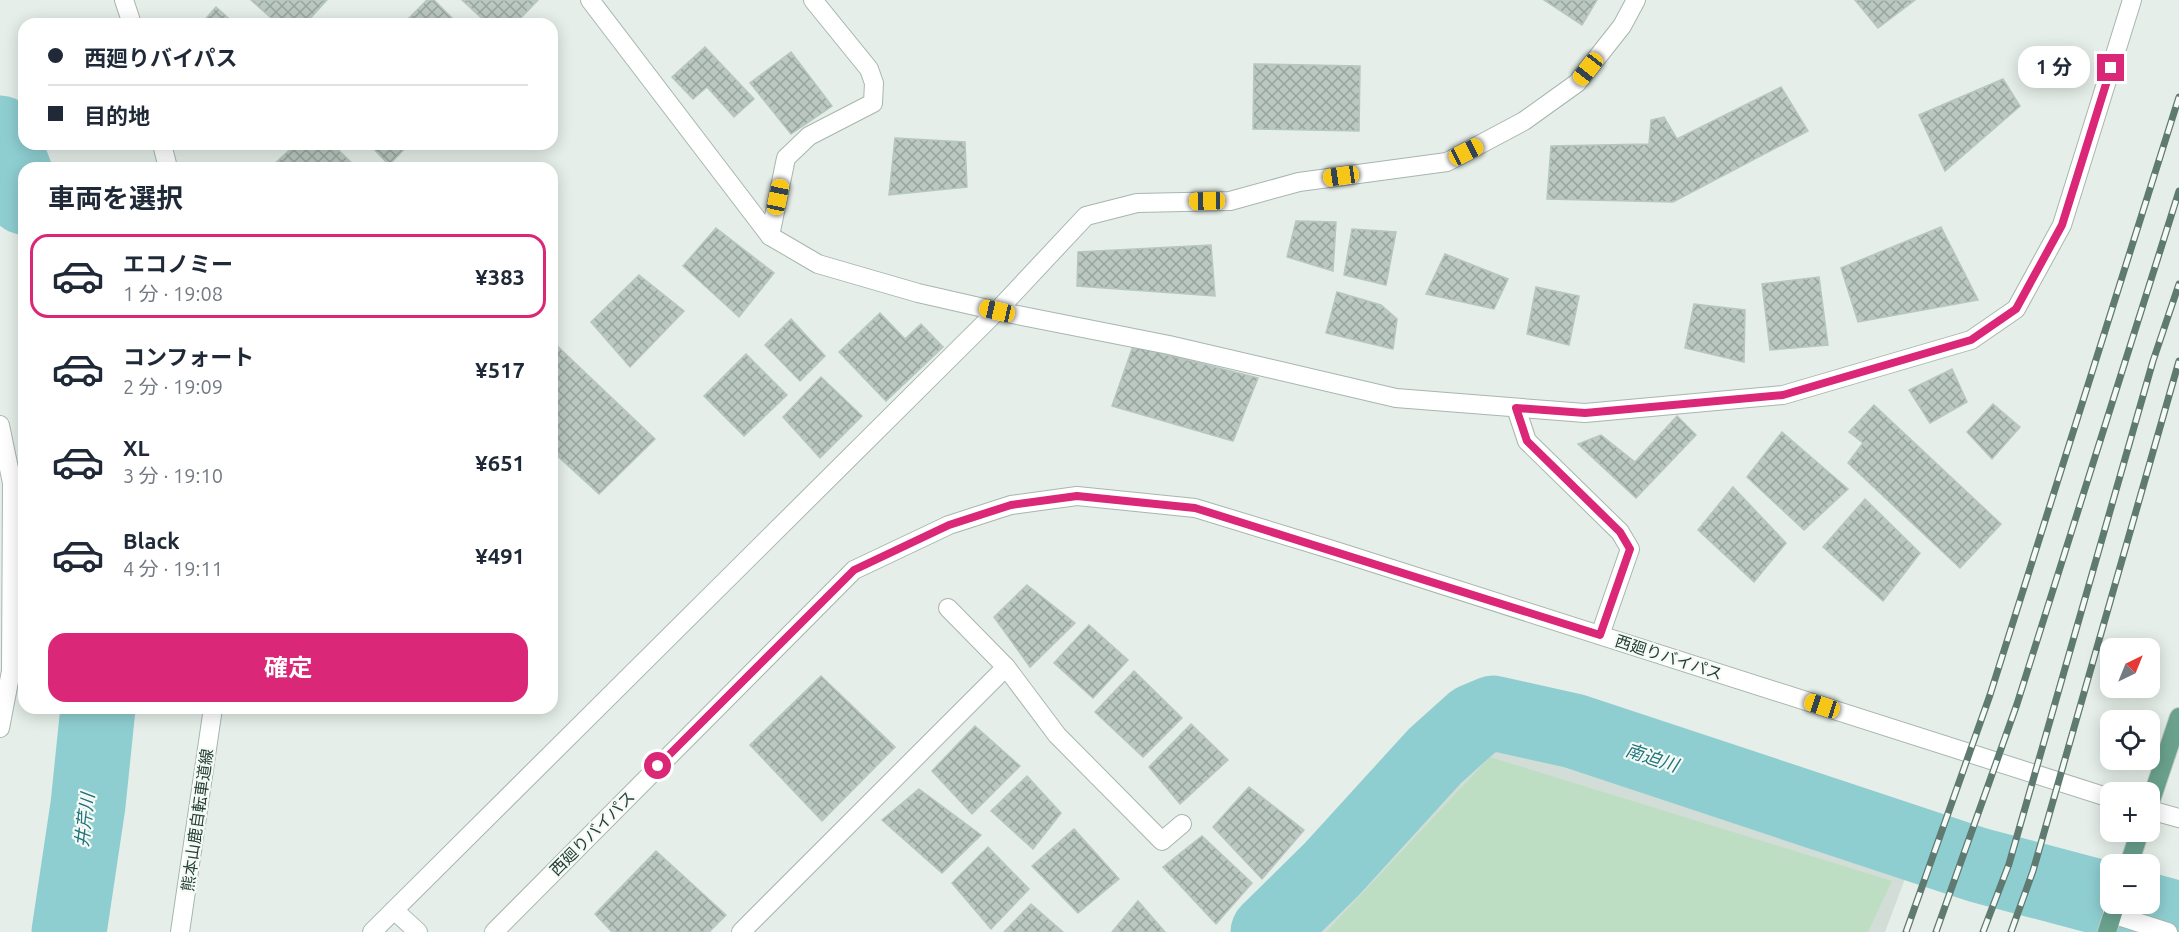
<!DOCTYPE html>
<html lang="ja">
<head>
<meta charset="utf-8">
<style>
	:root { --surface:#fff; --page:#f2f2f3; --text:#1f2937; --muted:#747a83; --line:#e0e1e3; --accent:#db2777 }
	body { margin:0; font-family:Ubuntu,"Noto Sans JP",sans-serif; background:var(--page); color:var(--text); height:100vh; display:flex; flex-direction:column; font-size:22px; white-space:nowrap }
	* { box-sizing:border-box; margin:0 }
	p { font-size:20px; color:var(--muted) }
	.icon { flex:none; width:33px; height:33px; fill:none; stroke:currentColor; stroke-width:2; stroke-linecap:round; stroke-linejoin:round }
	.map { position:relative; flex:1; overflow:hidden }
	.panel { position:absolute; left:18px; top:162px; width:540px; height:552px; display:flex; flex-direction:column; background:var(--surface); border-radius:18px; box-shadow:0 3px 15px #0003 }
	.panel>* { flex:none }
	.guide { position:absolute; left:18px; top:18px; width:540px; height:132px; border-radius:18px; box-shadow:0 3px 15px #0003; display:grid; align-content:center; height:132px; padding:0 30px; background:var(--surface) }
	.needle { width:39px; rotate:43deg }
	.fabs { position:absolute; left:2100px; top:638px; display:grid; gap:12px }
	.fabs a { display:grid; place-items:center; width:60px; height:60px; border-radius:12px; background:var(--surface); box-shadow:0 3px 15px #0003; font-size:30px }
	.end { position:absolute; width:27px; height:27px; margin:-14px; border:8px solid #db2777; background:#fff; box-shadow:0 0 0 3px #fff }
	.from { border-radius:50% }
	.bubble { position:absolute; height:42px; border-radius:18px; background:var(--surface); box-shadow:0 3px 15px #0003; font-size:20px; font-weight:700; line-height:42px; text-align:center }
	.car { position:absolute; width:18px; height:36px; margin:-18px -9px; border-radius:8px; box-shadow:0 0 4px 2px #0007; background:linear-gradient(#f5c518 24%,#345 0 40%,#f5c518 0 76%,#345 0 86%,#f5c518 0) }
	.guide b { display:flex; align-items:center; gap:21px; height:57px; font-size:22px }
	.guide b+b { border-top:2px solid var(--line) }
	.guide i { width:15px; height:15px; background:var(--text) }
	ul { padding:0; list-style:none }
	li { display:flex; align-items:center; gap:18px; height:84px; margin:0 12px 9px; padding:0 18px; border:3px solid transparent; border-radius:18px }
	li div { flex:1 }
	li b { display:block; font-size:22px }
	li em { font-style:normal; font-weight:700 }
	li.on { border-color:var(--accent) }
	li>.icon { width:54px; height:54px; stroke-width:1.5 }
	h2 { padding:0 30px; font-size:27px; line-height:72px }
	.primary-button { display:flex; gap:12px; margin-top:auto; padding:12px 30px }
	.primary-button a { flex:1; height:69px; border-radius:18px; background:var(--accent); color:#fff; font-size:24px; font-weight:700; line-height:69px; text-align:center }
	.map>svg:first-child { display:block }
	.built { fill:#d3ddd7 }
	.green { fill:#bedec3 }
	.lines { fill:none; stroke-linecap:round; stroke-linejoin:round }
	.river { stroke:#8eced1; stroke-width:75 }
	.building { fill:url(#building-cross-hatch); stroke:#b7c7bf; stroke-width:1.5 }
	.service-casing { stroke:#a7b6af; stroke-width:20 }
	.minor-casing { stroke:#a7b6af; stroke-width:20 }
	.tertiary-casing { stroke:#a7b6af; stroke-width:20 }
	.secondary-casing { stroke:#a3b9af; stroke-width:20 }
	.primary-casing { stroke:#c2c9c6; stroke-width:20 }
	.service { stroke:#fff; stroke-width:18 }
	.minor { stroke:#fff; stroke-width:18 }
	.tertiary { stroke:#fff; stroke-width:18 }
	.secondary { stroke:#fff; stroke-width:18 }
	.primary { stroke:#6aa28e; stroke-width:18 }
	.rail-casing { stroke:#5f7a70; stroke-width:7 }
	.rail { stroke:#f5faf7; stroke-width:4.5; stroke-dasharray:14; stroke-linecap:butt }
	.route { stroke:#db2777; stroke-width:8 }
	.labels { text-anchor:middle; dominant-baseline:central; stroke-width:4.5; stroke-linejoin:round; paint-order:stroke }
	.street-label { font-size:16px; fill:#243f35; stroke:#f5faf7 }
	.water-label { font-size:18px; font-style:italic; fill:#1f757a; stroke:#f5faf7 }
</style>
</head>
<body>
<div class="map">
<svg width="2179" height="932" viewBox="0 0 2179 932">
	<defs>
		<pattern id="building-cross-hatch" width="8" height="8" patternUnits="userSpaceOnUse" patternTransform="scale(1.5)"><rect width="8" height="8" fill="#bac8c1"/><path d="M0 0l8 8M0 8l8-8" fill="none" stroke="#97a49e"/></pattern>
	</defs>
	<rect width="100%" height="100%" fill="#e5eee9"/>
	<!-- built -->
	<path class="built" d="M1507,728L1909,868L1885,932H1302Z"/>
	<!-- green -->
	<path class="green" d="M1490,757L1892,881L1868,932H1326Z"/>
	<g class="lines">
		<!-- river -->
		<g class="river">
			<path d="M0,133L24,197"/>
			<path d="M2121,903L2179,919"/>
			<path d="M69,932L88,805L98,708"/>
			<path d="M1268,932L1332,869L1435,756L1474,721L1493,713L1574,731L1978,865L2110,900"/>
		</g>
	</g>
	<!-- building -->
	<g class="building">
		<path d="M251,0H327L305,24H278Z"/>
		<path d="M427,0H434L458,24H403Z"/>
		<path d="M462,0H538L515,24H488Z"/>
		<path d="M1544,0H1597L1582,25Z"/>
		<path d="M1855,0H1915L1878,28Z"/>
		<path d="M216,7L235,24H201Z"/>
		<path d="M705,47L754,99L734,117L707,87L693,99L672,77Z"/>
		<path d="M791,52L832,106L791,134L750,83Z"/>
		<path d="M1254,64L1360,66L1359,131L1253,129Z"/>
		<path d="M2003,79L2020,106L1945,171L1919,115Z"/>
		<path d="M1781,87L1808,131L1673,202L1547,199L1551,146L1649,144L1651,120L1664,117L1677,139Z"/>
		<path d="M895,138L965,142L967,187L889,195Z"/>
		<path d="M296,144H332L357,168H270Z"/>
		<path d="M369,144H409L389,165Z"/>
		<path d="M1296,221L1336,222L1333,271L1287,257Z"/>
		<path d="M1941,227L1978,300L1858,322L1841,268Z"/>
		<path d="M716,228L774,273L739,317L683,266Z"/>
		<path d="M1352,229L1396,232L1386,285L1344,275Z"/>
		<path d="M1211,245L1215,296L1077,286L1078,252Z"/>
		<path d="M1445,254L1508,279L1494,309L1426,294Z"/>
		<path d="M639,275L684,311L630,367L591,322Z"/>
		<path d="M1819,277L1828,345L1770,350L1762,284Z"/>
		<path d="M1536,287L1579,296L1569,345L1527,334Z"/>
		<path d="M1337,292L1381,305L1397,319L1393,349L1326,333Z"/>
		<path d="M1694,304L1745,310L1744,362L1685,348Z"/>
		<path d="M880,313L905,339L921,324L943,347L886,401L839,352Z"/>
		<path d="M791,319L825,356L800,381L765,345Z"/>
		<path d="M552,341L655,439L599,494L552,451Z"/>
		<path d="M1133,346L1258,378L1233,441L1112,406Z"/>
		<path d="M746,354L787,395L744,436L704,396Z"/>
		<path d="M1952,369L1967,402L1930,423L1909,390Z"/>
		<path d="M821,377L862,416L820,458L783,417Z"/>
		<path d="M1993,404L2020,427L1992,459L1967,432Z"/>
		<path d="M1874,405L2001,524L1960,568L1848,463L1863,443L1849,432Z"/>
		<path d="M1677,416L1696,435L1636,498L1578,444L1601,435L1635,462Z"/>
		<path d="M1782,432L1848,489L1804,530L1747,477Z"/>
		<path d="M1733,487L1786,543L1754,582L1698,530Z"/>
		<path d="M1865,499L1920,553L1883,601L1823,547Z"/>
		<path d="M1027,585L1075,623L1030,667L994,617Z"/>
		<path d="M1089,625L1128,660L1093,698L1054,663Z"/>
		<path d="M1134,671L1182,718L1143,757L1095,712Z"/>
		<path d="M821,676L895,747L822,821L750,745Z"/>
		<path d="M1191,724L1228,760L1180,804L1149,767Z"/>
		<path d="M975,726L1020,766L972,814L932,771Z"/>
		<path d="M1027,776L1061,813L1033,849L991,811Z"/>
		<path d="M1249,787L1304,830L1262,879L1213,827Z"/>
		<path d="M919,789L981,835L942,873L882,820Z"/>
		<path d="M1074,829L1119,879L1078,913L1032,866Z"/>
		<path d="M1202,836L1252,883L1216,924L1163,867Z"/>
		<path d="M988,847L1029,889L991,929L952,883Z"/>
		<path d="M656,851L726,915L709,932H612L595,914Z"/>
		<path d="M1138,901L1165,932H1112Z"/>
		<path d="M1031,904L1063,932H1004Z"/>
	</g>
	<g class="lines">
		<defs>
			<g id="service">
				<path d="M1006,667L1057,735L1162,841L1182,824"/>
				<path d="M2150,810L2179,818"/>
			</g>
			<g id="minor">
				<path d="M590,0L770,236L818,264L918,293L997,311L1169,345L1396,398L1585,413L1783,395L1971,340L2016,309L2062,225L2132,0"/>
				<path d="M770,236L786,158L809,136L873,103L874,83L869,69L813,0"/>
				<path d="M1516,408L1527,441L1620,532L1630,549L1600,635"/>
				<path d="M0,425L12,483L11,671L0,728"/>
				<path d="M394,910L418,932"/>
				<path d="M2112,914L2168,932"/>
				<path d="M372,932L997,311L1086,216L1137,203L1230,201L1299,182L1447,162L1524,121L1577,83L1622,26L1636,0"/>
				<path d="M741,932L1006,667L948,608"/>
			</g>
			<path id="tertiary" d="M494,932L854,570L949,525L1011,505L1077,496L1195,508L1336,551L2110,798"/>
			<g id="secondary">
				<path d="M124,0L132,24"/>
				<path d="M162,144L168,168"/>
				<path d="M180,932L213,708"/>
			</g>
			<g id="primary">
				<path d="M2150,803L2179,717"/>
				<path d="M2129,864L2140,831"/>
				<path d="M2107,932L2116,903"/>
			</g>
		</defs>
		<!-- service casing -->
		<use href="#service" class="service-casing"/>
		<!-- minor casing -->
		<use href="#minor" class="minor-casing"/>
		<!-- tertiary casing -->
		<use href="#tertiary" class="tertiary-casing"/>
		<!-- secondary casing -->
		<use href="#secondary" class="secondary-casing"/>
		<!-- primary casing -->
		<use href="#primary" class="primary-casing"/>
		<!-- service -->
		<use href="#service" class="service"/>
		<!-- minor -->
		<use href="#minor" class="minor"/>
		<!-- tertiary -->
		<use href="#tertiary" class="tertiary"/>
		<!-- secondary -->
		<use href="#secondary" class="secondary"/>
		<!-- primary -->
		<use href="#primary" class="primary"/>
		<defs>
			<g id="rail">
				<path d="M1906,932L1990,695L2179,97"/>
				<path d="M1936,932L2017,704L2179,191"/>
				<path d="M1983,932L2009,864L2153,361L2179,284"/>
				<path d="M2011,932L2033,871L2179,361"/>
			</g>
		</defs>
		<!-- rail casing -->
		<use href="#rail" class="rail-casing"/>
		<!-- rail -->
		<use href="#rail" class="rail"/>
	</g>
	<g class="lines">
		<!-- route -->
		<path class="route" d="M658,766L854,570L949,525L1011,505L1077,496L1195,508L1600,635L1630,549L1620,532L1527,441L1516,408L1585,413L1783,395L1971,340L2016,309L2062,225L2111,68"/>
	</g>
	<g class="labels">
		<!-- street labels -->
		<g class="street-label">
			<text transform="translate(1669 657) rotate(18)">西廻りバイパス</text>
			<text transform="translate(197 820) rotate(-82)">熊本山鹿自転車道線</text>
			<text transform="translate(592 833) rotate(-45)">西廻りバイパス</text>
		</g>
		<!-- water labels -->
		<g class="water-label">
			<text transform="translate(1652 757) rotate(18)">南迫川</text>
			<text transform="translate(84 820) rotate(-83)">井芹川</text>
		</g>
	</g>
</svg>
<div class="fabs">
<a><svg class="needle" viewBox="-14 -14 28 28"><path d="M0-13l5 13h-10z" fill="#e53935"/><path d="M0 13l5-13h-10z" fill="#747a83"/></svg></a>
<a><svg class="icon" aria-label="locate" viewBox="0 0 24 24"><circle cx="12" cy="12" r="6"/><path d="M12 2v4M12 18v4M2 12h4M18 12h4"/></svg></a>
<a>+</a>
<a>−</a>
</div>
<i class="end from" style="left:658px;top:766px"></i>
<i class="end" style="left:2111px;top:68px"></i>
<div class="bubble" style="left:2018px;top:46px;width:72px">1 分</div>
<i class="car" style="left:1588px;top:69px;rotate:218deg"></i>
<i class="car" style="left:1466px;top:152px;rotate:63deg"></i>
<i class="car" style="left:1341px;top:176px;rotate:262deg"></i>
<i class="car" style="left:778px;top:197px;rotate:12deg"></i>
<i class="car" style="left:1207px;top:201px;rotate:269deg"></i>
<i class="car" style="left:997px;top:311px;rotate:283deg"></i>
<i class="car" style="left:1822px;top:706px;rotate:288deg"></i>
<div class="guide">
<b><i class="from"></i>西廻りバイパス</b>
<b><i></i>目的地</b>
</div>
<section class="panel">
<h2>車両を選択</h2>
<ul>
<li class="on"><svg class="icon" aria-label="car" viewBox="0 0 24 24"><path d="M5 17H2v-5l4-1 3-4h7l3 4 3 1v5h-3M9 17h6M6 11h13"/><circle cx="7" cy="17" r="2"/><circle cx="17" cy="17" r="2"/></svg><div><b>エコノミー</b><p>1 分 · 19:08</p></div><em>¥383</em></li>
<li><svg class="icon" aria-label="car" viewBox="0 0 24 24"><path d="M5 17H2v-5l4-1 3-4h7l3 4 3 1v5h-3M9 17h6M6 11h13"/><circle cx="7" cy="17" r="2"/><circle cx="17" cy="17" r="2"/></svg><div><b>コンフォート</b><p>2 分 · 19:09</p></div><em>¥517</em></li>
<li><svg class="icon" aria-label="car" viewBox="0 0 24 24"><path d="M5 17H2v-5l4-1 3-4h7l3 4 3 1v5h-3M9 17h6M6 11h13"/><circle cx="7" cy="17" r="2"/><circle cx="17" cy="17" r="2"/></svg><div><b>XL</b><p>3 分 · 19:10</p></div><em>¥651</em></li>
<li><svg class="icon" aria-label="car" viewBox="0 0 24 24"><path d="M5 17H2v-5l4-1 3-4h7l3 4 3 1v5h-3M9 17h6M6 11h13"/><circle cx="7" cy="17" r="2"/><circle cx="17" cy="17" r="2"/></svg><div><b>Black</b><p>4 分 · 19:11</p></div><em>¥491</em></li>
</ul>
<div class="primary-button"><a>確定</a></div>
</section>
</div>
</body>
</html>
